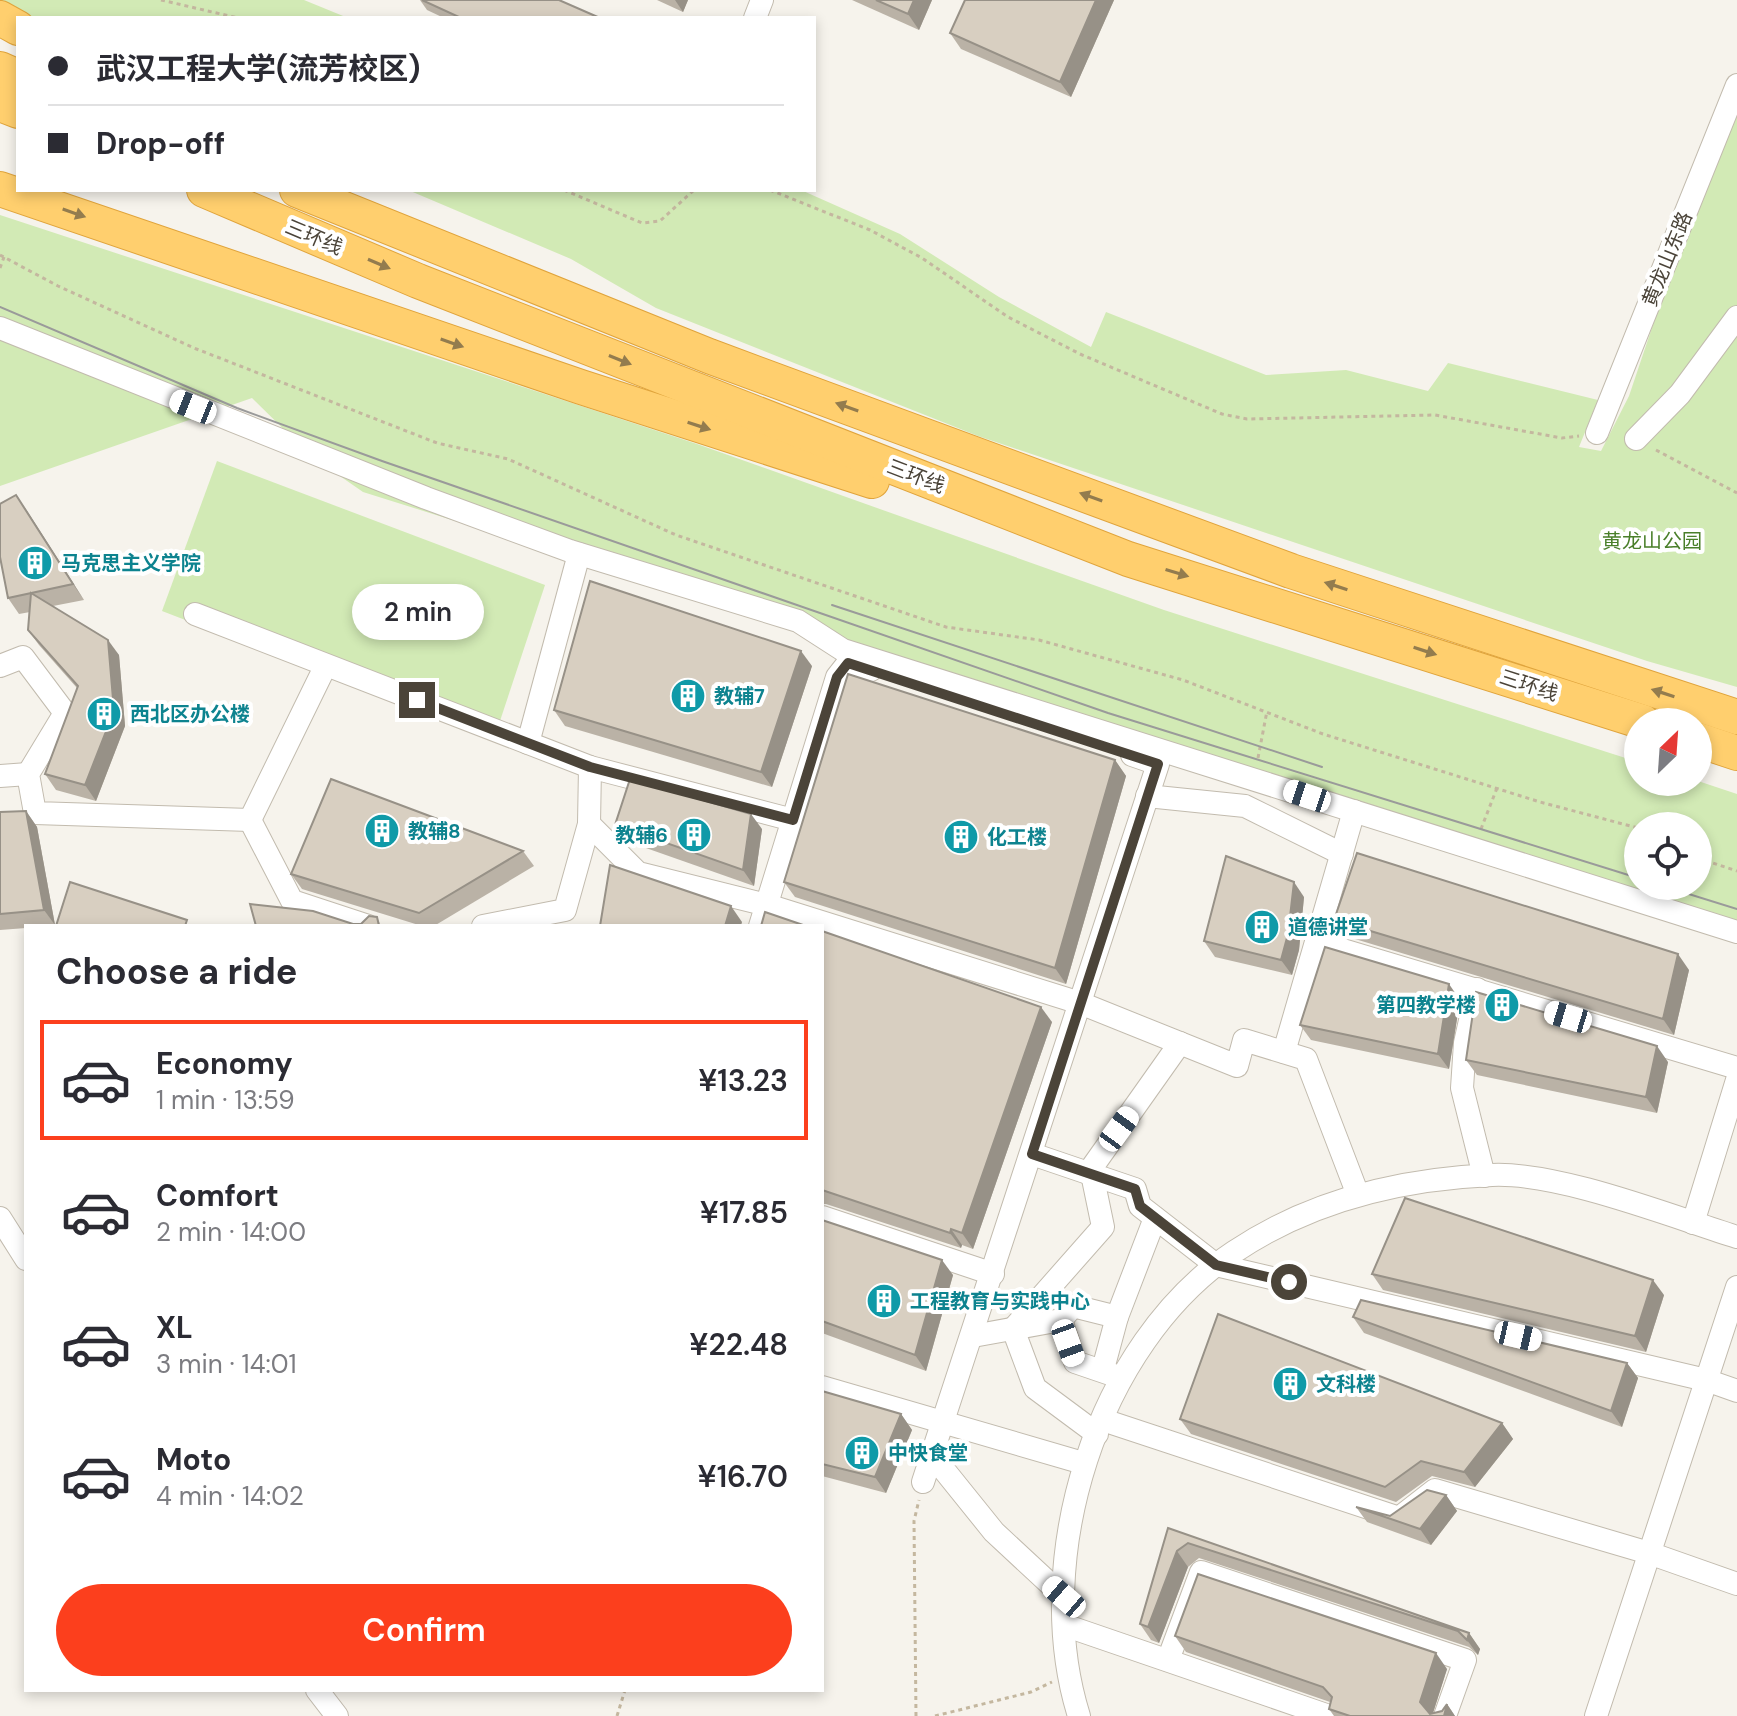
<!DOCTYPE html>
<html lang="en">
<head>
<meta charset="utf-8">
<style>
	:root { --surface:#fff; --page:#f2f2f3; --text:#2b2b33; --muted:#7c7c81; --line:#e1e1e2; --accent:#fc3f1d }
	body { margin:0; font-family:"DM Sans","Noto Sans SC",sans-serif; background:var(--page); color:var(--text); height:100vh; display:flex; flex-direction:column; font-size:30px; white-space:nowrap }
	* { box-sizing:border-box; margin:0 }
	p { font-size:26px; color:var(--muted) }
	.icon { flex:none; width:44px; height:44px; fill:none; stroke:currentColor; stroke-width:2; stroke-linecap:round; stroke-linejoin:round }
	.map { position:relative; flex:1; overflow:hidden }
	.panel { position:absolute; left:24px; top:924px; width:800px; height:768px; display:flex; flex-direction:column; background:var(--surface); border-radius:0px; box-shadow:0 4px 12px #0003 }
	.panel>* { flex:none }
	.top-card { position:absolute; left:16px; top:16px; width:800px; height:176px; border-radius:0px; box-shadow:0 4px 12px #0003; display:grid; align-content:center; height:176px; padding:0 32px; background:var(--surface) }
	.needle { width:52px; rotate:25deg }
	.fabs { position:absolute; left:1624px; top:708px; display:grid; gap:16px }
	.fabs a { display:grid; place-items:center; width:88px; height:88px; border-radius:50%; background:var(--surface); box-shadow:0 4px 12px #0003; font-size:40px }
	.end { position:absolute; width:36px; height:36px; margin:-18px; border:10px solid #4b4439; background:#fff; box-shadow:0 0 0 4px #fff }
	.from { border-radius:50% }
	.bubble { position:absolute; height:56px; border-radius:28px; background:var(--surface); box-shadow:0 4px 12px #0003; font-size:26px; font-weight:600; line-height:56px; text-align:center }
	.car { position:absolute; width:24px; height:48px; margin:-24px -12px; border-radius:10px; box-shadow:0 0 6px 2px #0007; background:linear-gradient(#fff 24%,#345 0 40%,#fff 0 76%,#345 0 86%,#fff 0) }
	.top-card b { display:flex; align-items:center; gap:28px; height:76px; font-size:30px }
	.top-card b+b { border-top:2px solid var(--line) }
	.top-card i { width:20px; height:20px; background:var(--text) }
	ul { padding:0; list-style:none }
	li { display:flex; align-items:center; gap:24px; height:120px; margin:0 16px 12px; padding:0 16px; border:4px solid transparent; border-radius:0px }
	li div { flex:1 }
	li b { display:block; font-size:30px }
	li em { font-style:normal; font-weight:600 }
	li.active { border-color:var(--accent) }
	li>.icon { width:72px; height:72px; stroke-width:1.5 }
	h2 { padding:0 32px; font-size:36px; line-height:96px }
	.primary-button { display:flex; gap:16px; margin-top:auto; padding:16px 32px }
	.primary-button a { flex:1; height:92px; border-radius:48px; background:var(--accent); color:#fff; font-size:32px; font-weight:600; line-height:92px; text-align:center }
	.map>svg:first-child { display:block }
	.green { fill:#d2eab5; fill-rule:evenodd }
	.lines { fill:none; stroke-linecap:round; stroke-linejoin:round }
	.minor-casing { stroke:#c2bbae; stroke-width:24 }
	.highway-casing { stroke:#e0a43c; stroke-width:36 }
	.path { stroke:#c4b79f; stroke-width:3; stroke-dasharray:4 4; stroke-linecap:butt }
	.minor { stroke:#fff; stroke-width:22 }
	.highway { stroke:#ffcf6e; stroke-width:34 }
	.tram { stroke:#9a9a9a; stroke-width:2 }
	.wall { fill:#bab2a6 }
	.shaded-wall { fill:#979187 }
	.building { fill:#d8cfc1; stroke:#979187; stroke-width:2 }
	.oneway { fill:#937c4e }
	.route { stroke:#4b4439; stroke-width:10 }
	.labels { text-anchor:middle; dominant-baseline:central; stroke-width:8; stroke-linejoin:round; paint-order:stroke }
	.street-label { font-size:20px; fill:#4b4439; stroke:#fff }
	.park-label { font-size:20px; fill:#4a7f2a; stroke:#fff }
	.culture-label { font-size:20px; font-weight:bold; fill:#0d838f; stroke:#fff; text-anchor:start }
</style>
</head>
<body>
<div class="map">
<svg width="1737" height="1716" viewBox="0 0 1737 1716">
	<rect width="100%" height="100%" fill="#f6f3ec"/>
	<!-- green -->
	<g class="green">
		<path d="M1,0H304L348,18H33Z"/>
		<path d="M1737,108V687L1647,661L978,436L656,308L571,259L408,190H801L900,234L999,297L1091,347L1106,312L1266,375L1346,370L1428,391L1448,363L1598,400L1579,447L1601,451L1629,396L1663,295Z"/>
		<path d="M0,215L697,444L1164,610L1638,762V782L1698,781L1737,794V924L363,492L311,456L252,398L0,486ZM1638,826H1698V886H1638Z"/>
		<path d="M217,461L545,585L494,739L162,611Z"/>
	</g>
	<g class="lines">
		<defs>
			<g id="minor">
				<path d="M755,18L762,0"/>
				<path d="M0,328L426,498L570,551L798,621L843,650L1737,932"/>
				<path d="M1597,433L1737,85"/>
				<path d="M1636,439L1680,394L1737,317"/>
				<path d="M195,614L590,767L793,820"/>
				<path d="M0,666L23,657L65,713L28,774L35,813L250,820"/>
				<path d="M528,743L579,554"/>
				<path d="M0,776L28,774"/>
				<path d="M1147,796L1245,806L1342,854"/>
				<path d="M250,820L292,901L368,926"/>
				<path d="M250,820L322,673"/>
				<path d="M589,824L638,873L767,905L1080,1003L1237,1066L1244,1040L1306,1059L1358,1195"/>
				<path d="M483,926L565,910L589,824L590,767"/>
				<path d="M760,926L837,677L848,663L871,670"/>
				<path d="M1316,942L1737,1068"/>
				<path d="M1477,989L1465,1043L1462,1088L1484,1176"/>
				<path d="M1284,1052L1354,811"/>
				<path d="M1032,1154L1135,1189L1140,1206L1216,1265L1706,1380L1737,1391"/>
				<path d="M1088,1173L1180,1043"/>
				<path d="M1092,1174L1103,1227L1013,1329L1035,1388L1097,1434"/>
				<path d="M822,1217L993,1274"/>
				<path d="M0,1218L26,1259"/>
				<path d="M1693,1223L1737,1080"/>
				<path d="M1061,1320L1075,1362L1116,1376"/>
				<path d="M973,1336L1061,1320L1073,1306L1117,1317"/>
				<path d="M1103,1369L1117,1317L1155,1218"/>
				<path d="M822,1387L1083,1463"/>
				<path d="M1103,1420L1399,1518L1435,1490L1649,1553L1737,1584"/>
				<path d="M932,1455L994,1532L1064,1597"/>
				<path d="M923,1482L1158,764L1132,755"/>
				<path d="M1064,1625L1329,1716"/>
				<path d="M1168,1660L1201,1572L1465,1660L1445,1716"/>
				<path d="M317,1690L337,1716"/>
				<path d="M1079,1716C1030,1560 1096,1344 1234,1252C1310,1201 1401,1179 1492,1175C1559,1172 1670,1216 1737,1237"/>
				<path d="M1596,1716L1737,1287"/>
			</g>
			<g id="highway">
				<path d="M0,18L18,28"/>
				<path d="M0,69L18,77"/>
				<path d="M0,104L18,111"/>
				<path d="M0,189L581,387L872,481"/>
				<path d="M204,190L418,281L1128,559L1643,722"/>
				<path d="M297,190L709,356L1291,571L1737,717"/>
				<path d="M1698,740L1737,753"/>
			</g>
		</defs>
		<!-- minor casing -->
		<use href="#minor" class="minor-casing"/>
		<!-- highway casing -->
		<use href="#highway" class="highway-casing"/>
		<!-- path -->
		<g class="path">
			<path d="M161,0L238,18"/>
			<path d="M564,190L642,223L660,221L694,190"/>
			<path d="M770,190L870,230L922,258L1008,317L1080,354L1222,414L1247,419L1435,415L1562,438L1579,436"/>
			<path d="M0,255L58,286L194,348L437,443L508,459L676,535L946,627L1039,640L1183,680L1323,734L1540,802L1638,828"/>
			<path d="M0,268L4,257"/>
			<path d="M1656,450L1737,493"/>
			<path d="M1258,758L1267,711"/>
			<path d="M1481,829L1497,788"/>
			<path d="M1698,858L1737,871"/>
			<path d="M617,1716L625,1690"/>
			<path d="M916,1716L914,1521L919,1500"/>
			<path d="M935,1716L1031,1692L1052,1682"/>
		</g>
		<!-- minor -->
		<use href="#minor" class="minor"/>
		<!-- highway -->
		<use href="#highway" class="highway"/>
		<!-- tram -->
		<g class="tram">
			<path d="M0,307L237,408L382,461L1108,713L1638,878"/>
			<path d="M832,605L1322,767"/>
			<path d="M1663,886L1737,909"/>
		</g>
	</g>
	<!-- wall -->
	<g class="wall">
		<path d="M420,0H559L600,18H444L427,10Z"/>
		<path d="M657,0H688L683,12Z"/>
		<path d="M852,0H932L919,30Z"/>
		<path d="M965,0H1114L1071,97L961,49L950,33Z"/>
		<path d="M27,511L84,600L53,606L119,655L125,726L96,801L56,790L45,774L77,688L39,645L28,630L30,612L19,614L8,598Z"/>
		<path d="M812,666L772,787L565,726L554,710Z"/>
		<path d="M1115,760L1126,776L1066,984L795,897L784,882Z"/>
		<path d="M26,811L37,827L55,925L26,926V928L0,930V812Z"/>
		<path d="M615,825L762,829L754,886L626,841Z"/>
		<path d="M523,851L534,866L434,926H422L302,889L291,874Z"/>
		<path d="M1304,897L1299,950L1292,975L1215,957L1204,941Z"/>
		<path d="M1334,920L1689,970L1674,1035L1345,936Z"/>
		<path d="M822,931L1052,1022L973,1249L962,1245L961,1248L826,1204H822Z"/>
		<path d="M1460,1000L1449,1069L1311,1040L1300,1025Z"/>
		<path d="M1466,1060L1668,1062L1657,1113L1477,1075Z"/>
		<path d="M822,1220L953,1275L926,1371L822,1333Z"/>
		<path d="M1372,1274L1664,1295L1646,1352L1383,1290Z"/>
		<path d="M1353,1317L1627,1363L1638,1378L1622,1427L1364,1333Z"/>
		<path d="M822,1391L901,1414L912,1430L886,1493L822,1476Z"/>
		<path d="M1180,1419L1502,1423L1513,1439L1475,1487L1432,1476L1396,1502L1191,1434Z"/>
		<path d="M1446,1495L1457,1511L1431,1545L1367,1522L1356,1507L1390,1516Z"/>
		<path d="M1168,1528L1469,1633L1480,1649L1478,1655L1469,1647L1199,1558L1188,1567L1159,1643L1151,1640L1140,1624Z"/>
		<path d="M1175,1636L1447,1669L1433,1713L1442,1711L1447,1704L1455,1716H1334L1329,1709L1330,1702L1186,1652Z"/>
	</g>
	<!-- shaded-wall -->
	<g class="shaded-wall">
		<path d="M675,0H688L683,12Z"/>
		<path d="M914,0H932L919,30L908,14Z"/>
		<path d="M1096,0H1114L1071,97L1060,82Z"/>
		<path d="M16,495L27,511L84,600L73,584Z"/>
		<path d="M108,640L119,655L125,726L96,801L85,785Z"/>
		<path d="M801,651L812,666L772,787L761,772Z"/>
		<path d="M1115,760L1126,776L1066,984L1055,968Z"/>
		<path d="M26,811L37,827L55,925L44,910Z"/>
		<path d="M751,814L762,829L754,886L743,870Z"/>
		<path d="M1294,882L1304,897L1299,950L1292,975L1281,960Z"/>
		<path d="M731,906L742,922L741,926H725Z"/>
		<path d="M1678,954L1689,970L1674,1035L1663,1019Z"/>
		<path d="M1449,984L1460,1000L1449,1069L1438,1054Z"/>
		<path d="M1041,1007L1052,1022L973,1249L962,1233Z"/>
		<path d="M1657,1046L1668,1062L1657,1113L1646,1097Z"/>
		<path d="M951,1229L962,1245L961,1248L950,1233Z"/>
		<path d="M942,1260L953,1275L926,1371L915,1355Z"/>
		<path d="M1653,1280L1664,1295L1646,1352L1635,1336Z"/>
		<path d="M1627,1363L1638,1378L1622,1427L1611,1411Z"/>
		<path d="M901,1414L912,1430L886,1493L875,1477Z"/>
		<path d="M1502,1423L1513,1439L1475,1487L1464,1472Z"/>
		<path d="M1446,1495L1457,1511L1431,1545L1420,1529Z"/>
		<path d="M1177,1551L1188,1567L1159,1643L1148,1627Z"/>
		<path d="M1469,1633L1480,1649L1478,1655L1467,1640Z"/>
		<path d="M1436,1653L1447,1669L1432,1716L1420,1702Z"/>
		<path d="M1447,1704L1455,1716H1444Z"/>
	</g>
	<!-- building -->
	<g class="building">
		<path d="M422,0H559L600,18H461Z"/>
		<path d="M876,0H914L908,14Z"/>
		<path d="M965,0H1096L1060,82L950,33Z"/>
		<path d="M16,495L73,584L8,598L0,557V504Z"/>
		<path d="M590,581L801,651L761,772L554,710Z"/>
		<path d="M31,593L108,640L114,711L85,785L45,774L78,686L28,630Z"/>
		<path d="M848,674L1115,760L1055,968L784,882Z"/>
		<path d="M331,779L523,851L419,913L291,874Z"/>
		<path d="M630,779L751,814L743,870L615,825Z"/>
		<path d="M26,811L44,910L0,914V812Z"/>
		<path d="M1357,853L1678,954L1663,1019L1334,920Z"/>
		<path d="M1226,856L1294,882L1288,934L1281,960L1204,941Z"/>
		<path d="M610,865L731,906L725,926H600Z"/>
		<path d="M70,882L187,920L185,926H56Z"/>
		<path d="M250,904L313,911L353,924H361L369,916L377,917L379,926H256Z"/>
		<path d="M765,912L806,926H761Z"/>
		<path d="M822,931L1041,1007L962,1233L951,1229L950,1233L822,1190Z"/>
		<path d="M1325,947L1449,984L1438,1054L1300,1025Z"/>
		<path d="M1476,992L1657,1046L1646,1097L1466,1060Z"/>
		<path d="M1405,1198L1653,1280L1635,1336L1372,1274Z"/>
		<path d="M822,1220L942,1260L915,1355L822,1321Z"/>
		<path d="M1361,1300L1627,1363L1611,1411L1353,1317Z"/>
		<path d="M1218,1314L1502,1423L1464,1472L1421,1461L1385,1487L1180,1419Z"/>
		<path d="M822,1391L901,1414L875,1477L822,1464Z"/>
		<path d="M1427,1490L1446,1495L1420,1529L1356,1507L1390,1516Z"/>
		<path d="M1168,1528L1469,1633L1467,1640L1458,1631L1188,1543L1177,1551L1148,1627L1140,1624Z"/>
		<path d="M1198,1574L1436,1653L1420,1702L1430,1714L1442,1711L1447,1704L1444,1716H1350L1329,1709L1332,1697L1323,1687L1175,1636Z"/>
	</g>
	<!-- one-way arrows -->
	<defs><path id="oneway-solid" d="M-6-.8H1V-3.2L6.5 0L1 3.2V.8H-6Z" transform="scale(2)"/></defs>
	<g class="oneway">
		<use href="#oneway-solid" transform="translate(74 213) rotate(19)"/>
		<use href="#oneway-solid" transform="translate(379 264) rotate(23)"/>
		<use href="#oneway-solid" transform="translate(452 343) rotate(19)"/>
		<use href="#oneway-solid" transform="translate(620 360) rotate(22)"/>
		<use href="#oneway-solid" transform="translate(847 407) rotate(-160)"/>
		<use href="#oneway-solid" transform="translate(699 426) rotate(18)"/>
		<use href="#oneway-solid" transform="translate(1091 497) rotate(-160)"/>
		<use href="#oneway-solid" transform="translate(1177 573) rotate(17)"/>
		<use href="#oneway-solid" transform="translate(1336 586) rotate(-162)"/>
		<use href="#oneway-solid" transform="translate(1425 651) rotate(18)"/>
		<use href="#oneway-solid" transform="translate(1663 693) rotate(-162)"/>
	</g>
	<g class="lines">
		<!-- route -->
		<path class="route" d="M417,700L590,767L793,820L837,677L848,663L1158,764L1032,1154L1135,1189L1140,1206L1216,1265L1289,1282"/>
	</g>
	<!-- icons -->
	<defs>
		<symbol id="building-disc" viewBox="-11 -11 22 22"><circle r="9.5" fill="#0f9aa8" stroke="#fff"/><path d="M-4-6H4V6H1V3H-1V6H-4ZM-2.5-4.3h1.7v1.8h-1.7ZM.8-4.3h1.7v1.8H.8ZM-2.5-1h1.7V.8h-1.7ZM.8-1h1.7V.8H.8Z" fill="#fff"/></symbol>
	</defs>
	<g fill-rule="evenodd">
		<use href="#building-disc" x="15" y="543" width="40" height="40"/>
		<use href="#building-disc" x="668" y="676" width="40" height="40"/>
		<use href="#building-disc" x="84" y="694" width="40" height="40"/>
		<use href="#building-disc" x="362" y="811" width="40" height="40"/>
		<use href="#building-disc" x="674" y="815" width="40" height="40"/>
		<use href="#building-disc" x="941" y="817" width="40" height="40"/>
		<use href="#building-disc" x="1242" y="907" width="40" height="40"/>
		<use href="#building-disc" x="1482" y="985" width="40" height="40"/>
		<use href="#building-disc" x="864" y="1281" width="40" height="40"/>
		<use href="#building-disc" x="1270" y="1364" width="40" height="40"/>
		<use href="#building-disc" x="842" y="1433" width="40" height="40"/>
	</g>
	<g class="labels">
		<!-- street labels -->
		<g class="street-label">
			<text transform="translate(314 237) rotate(23)">三环线</text>
			<text transform="translate(1667 259) rotate(-68)">黄龙山东路</text>
			<text transform="translate(916 476) rotate(21)">三环线</text>
			<text transform="translate(1529 685) rotate(18)">三环线</text>
		</g>
		<!-- park labels -->
		<g class="park-label">
			<text x="1652" y="541">黄龙山公园</text>
		</g>
		<!-- culture labels -->
		<g class="culture-label">
			<text x="61" y="563">马克思主义学院</text>
			<text x="714" y="696">教辅7</text>
			<text x="130" y="714">西北区办公楼</text>
			<text x="408" y="831">教辅8</text>
			<text x="668" y="835" text-anchor="end">教辅6</text>
			<text x="987" y="837">化工楼</text>
			<text x="1288" y="927">道德讲堂</text>
			<text x="1476" y="1005" text-anchor="end">第四教学楼</text>
			<text x="910" y="1301">工程教育与实践中心</text>
			<text x="1316" y="1384">文科楼</text>
			<text x="888" y="1453">中快食堂</text>
		</g>
	</g>
</svg>
<div class="fabs">
<a><svg class="needle" viewBox="-14 -14 28 28"><path d="M0-13l5 13h-10z" fill="#e53935"/><path d="M0 13l5-13h-10z" fill="#7c7c81"/></svg></a>
<a><svg class="icon" aria-label="locate" viewBox="0 0 24 24"><circle cx="12" cy="12" r="6"/><path d="M12 2v4M12 18v4M2 12h4M18 12h4"/></svg></a>
</div>
<i class="end from" style="left:1289px;top:1282px"></i>
<i class="end" style="left:417px;top:700px"></i>
<div class="bubble" style="left:352px;top:584px;width:132px">2 min</div>
<i class="car" style="left:193px;top:407px;rotate:292deg"></i>
<i class="car" style="left:1307px;top:796px;rotate:288deg"></i>
<i class="car" style="left:1568px;top:1017px;rotate:287deg"></i>
<i class="car" style="left:1119px;top:1129px;rotate:36deg"></i>
<i class="car" style="left:1518px;top:1336px;rotate:103deg"></i>
<i class="car" style="left:1068px;top:1343px;rotate:160deg"></i>
<i class="car" style="left:1064px;top:1597px;rotate:311deg"></i>
<div class="top-card">
<b><i class="from"></i>武汉工程大学(流芳校区)</b>
<b><i></i>Drop-off</b>
</div>
<section class="panel">
<h2>Choose a ride</h2>
<ul>
<li class="active"><svg class="icon" aria-label="car" viewBox="0 0 24 24"><path d="M5 17H2v-5l4-1 3-4h7l3 4 3 1v5h-3M9 17h6M6 11h13"/><circle cx="7" cy="17" r="2"/><circle cx="17" cy="17" r="2"/></svg><div><b>Economy</b><p>1 min · 13:59</p></div><em>¥13.23</em></li>
<li><svg class="icon" aria-label="car" viewBox="0 0 24 24"><path d="M5 17H2v-5l4-1 3-4h7l3 4 3 1v5h-3M9 17h6M6 11h13"/><circle cx="7" cy="17" r="2"/><circle cx="17" cy="17" r="2"/></svg><div><b>Comfort</b><p>2 min · 14:00</p></div><em>¥17.85</em></li>
<li><svg class="icon" aria-label="car" viewBox="0 0 24 24"><path d="M5 17H2v-5l4-1 3-4h7l3 4 3 1v5h-3M9 17h6M6 11h13"/><circle cx="7" cy="17" r="2"/><circle cx="17" cy="17" r="2"/></svg><div><b>XL</b><p>3 min · 14:01</p></div><em>¥22.48</em></li>
<li><svg class="icon" aria-label="car" viewBox="0 0 24 24"><path d="M5 17H2v-5l4-1 3-4h7l3 4 3 1v5h-3M9 17h6M6 11h13"/><circle cx="7" cy="17" r="2"/><circle cx="17" cy="17" r="2"/></svg><div><b>Moto</b><p>4 min · 14:02</p></div><em>¥16.70</em></li>
</ul>
<div class="primary-button"><a>Confirm</a></div>
</section>
</div>
</body>
</html>
